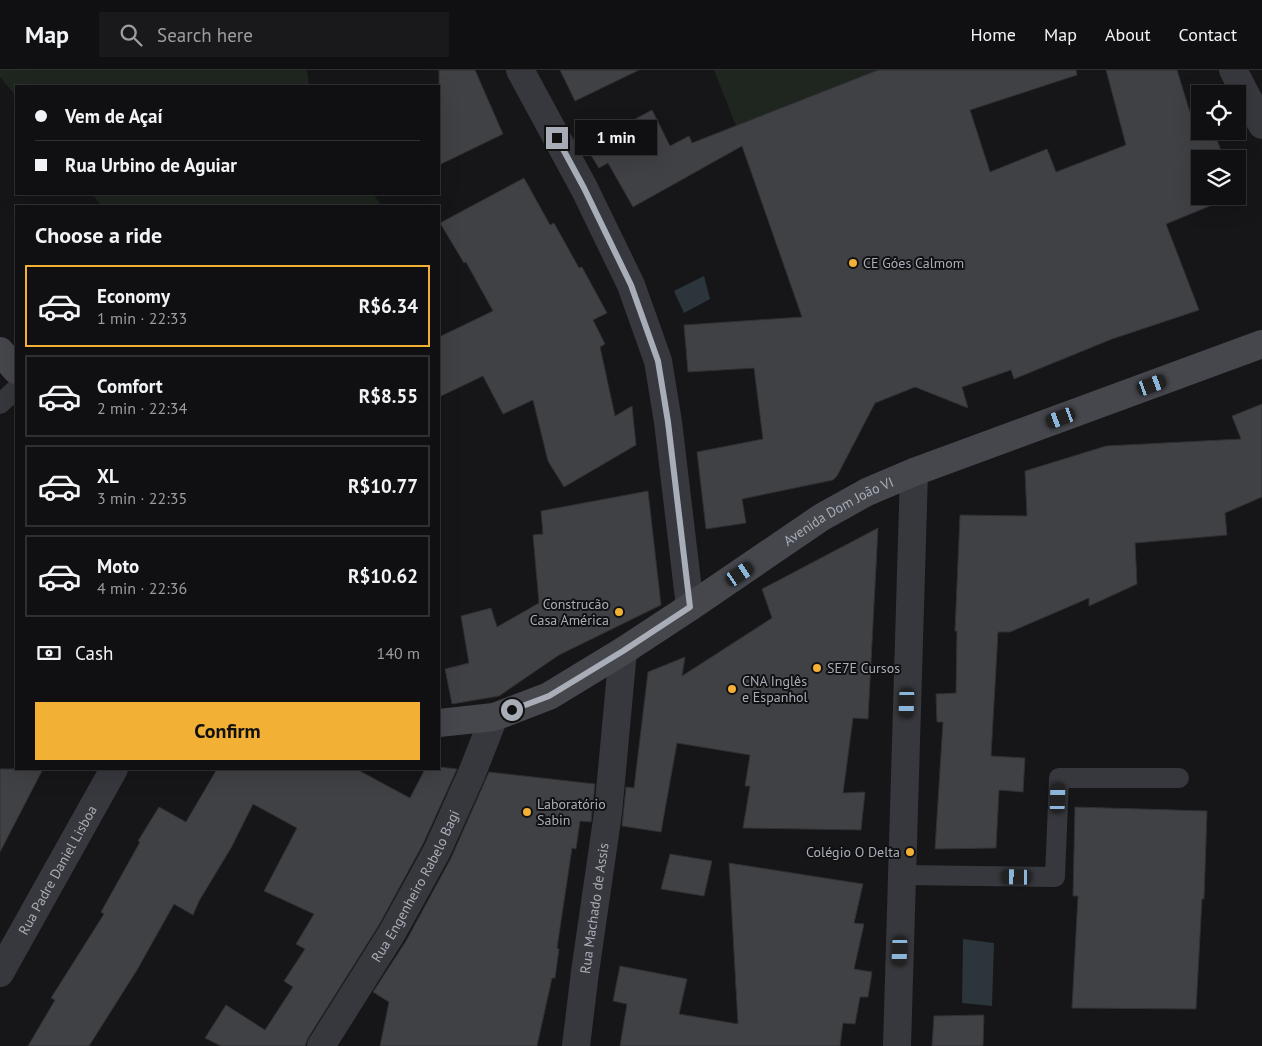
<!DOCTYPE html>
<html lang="en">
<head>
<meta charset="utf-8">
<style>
	:root { --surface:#101012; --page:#19191b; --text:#f1f3f6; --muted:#9c9d9f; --line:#303032; --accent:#f2b134 }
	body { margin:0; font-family:"PT Sans",sans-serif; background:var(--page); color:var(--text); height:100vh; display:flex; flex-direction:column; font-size:19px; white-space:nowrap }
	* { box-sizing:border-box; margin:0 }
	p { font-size:16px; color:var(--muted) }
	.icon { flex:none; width:28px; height:28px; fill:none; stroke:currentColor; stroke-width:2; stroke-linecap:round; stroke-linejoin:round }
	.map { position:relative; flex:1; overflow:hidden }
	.side { position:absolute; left:15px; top:135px; width:425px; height:565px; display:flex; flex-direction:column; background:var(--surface); border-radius:0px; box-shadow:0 5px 20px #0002,0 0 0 1px var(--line) }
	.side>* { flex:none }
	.hud { position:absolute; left:15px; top:15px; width:425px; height:110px; border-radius:0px; box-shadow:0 5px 20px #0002,0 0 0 1px var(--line); display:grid; align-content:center; height:110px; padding:0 20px; background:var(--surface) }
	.buttons { position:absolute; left:1191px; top:15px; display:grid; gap:10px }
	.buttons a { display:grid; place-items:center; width:55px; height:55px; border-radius:0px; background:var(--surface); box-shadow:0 5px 20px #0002,0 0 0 1px var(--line); font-size:25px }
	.end { position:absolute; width:22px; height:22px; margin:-11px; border:6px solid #a8adb8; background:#111; box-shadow:0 0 0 2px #111 }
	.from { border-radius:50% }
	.bubble { position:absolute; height:35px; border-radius:0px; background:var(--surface); box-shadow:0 5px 20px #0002,0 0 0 1px var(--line); font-size:16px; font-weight:800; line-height:35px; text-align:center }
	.car { position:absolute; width:15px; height:30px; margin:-15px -8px; border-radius:6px; box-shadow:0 0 4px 1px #0007; background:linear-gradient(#222 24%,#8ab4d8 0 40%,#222 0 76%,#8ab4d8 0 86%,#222 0) }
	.hud b { display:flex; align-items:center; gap:18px; height:48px; font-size:19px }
	.hud b+b { border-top:1px solid var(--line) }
	.hud i { width:12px; height:12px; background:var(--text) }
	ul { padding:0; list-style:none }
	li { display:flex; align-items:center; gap:15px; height:82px; margin:0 10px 8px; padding:0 10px; border:2px solid var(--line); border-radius:0px }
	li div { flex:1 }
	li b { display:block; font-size:19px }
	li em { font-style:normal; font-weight:800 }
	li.active { border-color:var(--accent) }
	li>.icon { width:45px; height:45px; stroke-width:1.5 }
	h2 { padding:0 20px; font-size:22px; line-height:60px }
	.pay { display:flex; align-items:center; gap:12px; height:55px; padding:0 20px; font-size:19px }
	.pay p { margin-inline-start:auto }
	.cta { display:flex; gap:10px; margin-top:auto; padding:10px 20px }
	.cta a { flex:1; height:58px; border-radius:0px; background:var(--accent); color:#111; font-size:20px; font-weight:800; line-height:58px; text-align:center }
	header { display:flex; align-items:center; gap:30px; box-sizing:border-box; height:70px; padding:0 25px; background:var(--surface); border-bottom:1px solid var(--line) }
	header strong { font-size:24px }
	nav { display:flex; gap:28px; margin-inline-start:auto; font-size:18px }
	.search { width:350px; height:45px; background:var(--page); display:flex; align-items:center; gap:12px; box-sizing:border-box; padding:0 18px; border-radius:0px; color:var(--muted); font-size:19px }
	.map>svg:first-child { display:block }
	.green { fill:#1e261f }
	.water { fill:#2c353c }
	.building { fill:#404145; stroke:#303034 }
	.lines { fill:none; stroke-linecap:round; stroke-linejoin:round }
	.service { stroke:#37383d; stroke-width:20 }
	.minor { stroke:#37383d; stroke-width:28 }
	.secondary { stroke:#45474d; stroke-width:28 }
	.route { stroke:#a8adb8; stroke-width:6 }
	.poi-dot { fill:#f2b134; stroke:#111113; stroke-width:2 }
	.labels { text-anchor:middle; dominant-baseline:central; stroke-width:4; stroke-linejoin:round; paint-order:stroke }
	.poi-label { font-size:14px; fill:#a8adb8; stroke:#111113; text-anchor:start }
	.street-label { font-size:14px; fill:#a8adb8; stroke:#111113 }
</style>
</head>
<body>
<header>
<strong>Map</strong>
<div class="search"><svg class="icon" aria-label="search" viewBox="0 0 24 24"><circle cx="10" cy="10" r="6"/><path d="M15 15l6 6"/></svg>Search here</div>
<nav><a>Home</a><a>Map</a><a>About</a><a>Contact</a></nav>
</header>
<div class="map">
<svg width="1262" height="976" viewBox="0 0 1262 976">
	<rect width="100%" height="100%" fill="#161618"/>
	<!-- green -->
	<g class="green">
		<path d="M0,0H307L309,16H16V26L0,7Z"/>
		<path d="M714,0H878L736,56Z"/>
		<path d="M92,124H373L382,136H102Z"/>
	</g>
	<!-- water -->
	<g class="water">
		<path d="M704,206L710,229L684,243L674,221Z"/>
		<path d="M963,869L994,873L992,936L962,933Z"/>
	</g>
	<!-- building -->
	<g class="building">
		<path d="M439,0H475L503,64L439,95Z"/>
		<path d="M560,0H639L575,31Z"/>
		<path d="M878,0H1076L1077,5L970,40L990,102L1047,79L1056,102L1126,75L1106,0H1177L1192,49L1200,46V61H1214L1224,89H1200V126H1234L1166,154L1199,240L1112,269L1014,309L1011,300L962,317L968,338L915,317L875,333L837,406L833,410L742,429L746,453L706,459L697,382L763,369L754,298L688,302L684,255L802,247L742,76L633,137L608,93L599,98L585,76L652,40L670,76L689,66L692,73Z"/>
		<path d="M524,108L550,155L554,153L579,198L582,197L607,243L593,250L605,274L600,277L615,346L632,336L636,375L564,417L548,391L533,330L503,344L483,306L439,327V267L493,241L466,192L464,193L440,153Z"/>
		<path d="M1262,334V427L1225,443L1227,465L1135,473L1137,514L1089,536V528L1010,562H998L991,686L1025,688L1023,722L999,720L996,778L935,779L943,652H937L936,624L956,623L957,561H955L960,445L1027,446L1025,401L1106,376L1241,369L1232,346Z"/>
		<path d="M648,421L661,535L559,585L499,626L452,634L445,599L469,593L461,546L491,538L497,557L539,533L533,465L543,464L541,441Z"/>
		<path d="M878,458L868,649L853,648L843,723L865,722L861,760L743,758L750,716H745L750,685L677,673L661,762L622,756L626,717L634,718L648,602L685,587L682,606L772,548L762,519Z"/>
		<path d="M439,697L457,699L423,774L379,855L308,968L305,976H221L205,968L226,935L265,960L293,917L284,911L305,879L296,874L314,844L264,821L297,758L253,734L231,778L199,831L193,845L174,834L137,900L89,976H28L55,930L51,928L104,844L101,842L140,772L138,771L159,737L186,752L217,699H356L410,728L425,699H439Z"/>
		<path d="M0,699H43L0,782Z"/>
		<path d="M489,702L595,714L591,752L580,751L576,779L572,778L557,878L559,879L555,908H552L537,976H380L389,932L373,922L406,871L451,788Z"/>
		<path d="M1075,737L1207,741L1204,829H1202L1196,939L1072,938L1078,826H1073Z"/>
		<path d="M670,784L712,791L704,826L661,819Z"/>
		<path d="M729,793L863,814L854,853L864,854L854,899L872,902L868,927H860L855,954L843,953L840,976H620L627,934L613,931L620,896L687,909L679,944L738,954Z"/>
		<path d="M984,945L983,976H932L934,946Z"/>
	</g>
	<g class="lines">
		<!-- service -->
		<g class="service">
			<path d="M0,334L16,319"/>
			<path d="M902,805L1055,807L1059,708H1179"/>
		</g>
		<!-- minor -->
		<g class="minor">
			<path d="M520,0L584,118L631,215L658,291L668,352L690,537"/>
			<path d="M1233,0L1262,55"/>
			<path id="s1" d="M0,903L114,699"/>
			<path id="s2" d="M321,976L392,863L437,781L472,703L494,647"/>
			<path id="s3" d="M576,976L585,902L608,743L623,581"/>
			<path d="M897,976L914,402"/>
		</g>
		<!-- secondary -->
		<g class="secondary">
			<path d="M0,281L16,300"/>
			<path id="s4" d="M439,653L494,647L549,626L623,581L690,537L822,447L867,422L914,402L1262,274"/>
		</g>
	</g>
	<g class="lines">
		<!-- route -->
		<path class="route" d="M512,640L549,626L623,581L690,537L668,352L658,291L631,215L584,118L557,68"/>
	</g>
	<!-- markers -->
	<g class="poi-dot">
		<circle cx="853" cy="193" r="5"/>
		<circle cx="619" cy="542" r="5"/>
		<circle cx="817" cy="598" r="5"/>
		<circle cx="732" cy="619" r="5"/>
		<circle cx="527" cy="742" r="5"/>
		<circle cx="910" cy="782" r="5"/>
	</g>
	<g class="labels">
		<!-- poi labels -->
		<g class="poi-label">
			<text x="863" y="193">CE Góes Calmom</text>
			<text x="609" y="534" text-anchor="end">Construcão<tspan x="609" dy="16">Casa América</tspan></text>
			<text x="827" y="598">SE7E Cursos</text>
			<text x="742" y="611">CNA Inglês<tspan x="742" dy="16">e Espanhol</tspan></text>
			<text x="537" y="734">Laboratório<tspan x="537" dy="16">Sabin</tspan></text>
			<text x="900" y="782" text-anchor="end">Colégio O Delta</text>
		</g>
		<!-- street labels -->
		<g class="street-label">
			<text stroke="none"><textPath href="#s4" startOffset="458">Avenida Dom João VI</textPath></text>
			<text stroke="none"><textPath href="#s1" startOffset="118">Rua Padre Daniel Lisboa</textPath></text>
			<text stroke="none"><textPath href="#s2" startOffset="186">Rua Engenheiro Rabelo Bagi</textPath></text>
			<text stroke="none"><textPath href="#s3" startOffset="139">Rua Machado de Assis</textPath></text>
		</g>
	</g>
</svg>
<div class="buttons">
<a><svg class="icon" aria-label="locate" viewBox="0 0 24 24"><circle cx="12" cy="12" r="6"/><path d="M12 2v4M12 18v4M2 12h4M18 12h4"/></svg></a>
<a><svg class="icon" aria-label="layers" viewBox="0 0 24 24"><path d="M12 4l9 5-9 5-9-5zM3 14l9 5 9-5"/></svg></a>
</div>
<i class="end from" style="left:512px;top:640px"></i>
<i class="end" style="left:557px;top:68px"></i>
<div class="bubble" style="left:575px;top:50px;width:82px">1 min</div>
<i class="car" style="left:1152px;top:315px;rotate:70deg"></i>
<i class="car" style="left:1061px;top:348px;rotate:250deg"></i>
<i class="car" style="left:740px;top:504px;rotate:56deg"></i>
<i class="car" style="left:907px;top:633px;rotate:182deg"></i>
<i class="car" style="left:1058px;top:728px;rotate:2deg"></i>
<i class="car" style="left:1017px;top:807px;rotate:271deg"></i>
<i class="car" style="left:900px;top:881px;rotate:182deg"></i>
<div class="hud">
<b><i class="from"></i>Vem de Açaí</b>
<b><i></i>Rua Urbino de Aguiar</b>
</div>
<section class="side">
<h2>Choose a ride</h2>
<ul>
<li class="active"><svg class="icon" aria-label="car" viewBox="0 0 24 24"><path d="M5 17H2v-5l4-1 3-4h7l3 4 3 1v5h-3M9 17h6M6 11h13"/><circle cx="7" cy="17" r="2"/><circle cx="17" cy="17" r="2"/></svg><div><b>Economy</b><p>1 min · 22:33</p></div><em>R$6.34</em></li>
<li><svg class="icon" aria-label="car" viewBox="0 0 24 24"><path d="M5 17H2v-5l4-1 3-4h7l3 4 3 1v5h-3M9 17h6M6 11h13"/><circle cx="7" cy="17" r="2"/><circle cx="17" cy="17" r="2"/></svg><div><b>Comfort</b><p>2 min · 22:34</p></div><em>R$8.55</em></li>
<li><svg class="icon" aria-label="car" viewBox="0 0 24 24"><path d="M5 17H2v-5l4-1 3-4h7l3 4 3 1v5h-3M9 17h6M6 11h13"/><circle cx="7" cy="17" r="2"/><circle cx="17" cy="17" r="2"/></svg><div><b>XL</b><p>3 min · 22:35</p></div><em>R$10.77</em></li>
<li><svg class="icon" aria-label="car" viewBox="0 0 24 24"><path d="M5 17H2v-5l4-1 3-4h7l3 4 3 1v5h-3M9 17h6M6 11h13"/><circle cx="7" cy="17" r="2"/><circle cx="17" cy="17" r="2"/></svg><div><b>Moto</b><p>4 min · 22:36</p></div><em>R$10.62</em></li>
</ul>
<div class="pay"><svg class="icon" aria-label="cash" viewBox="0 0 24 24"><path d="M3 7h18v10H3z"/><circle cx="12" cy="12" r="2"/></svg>Cash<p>140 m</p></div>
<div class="cta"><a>Confirm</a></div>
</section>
</div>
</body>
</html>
